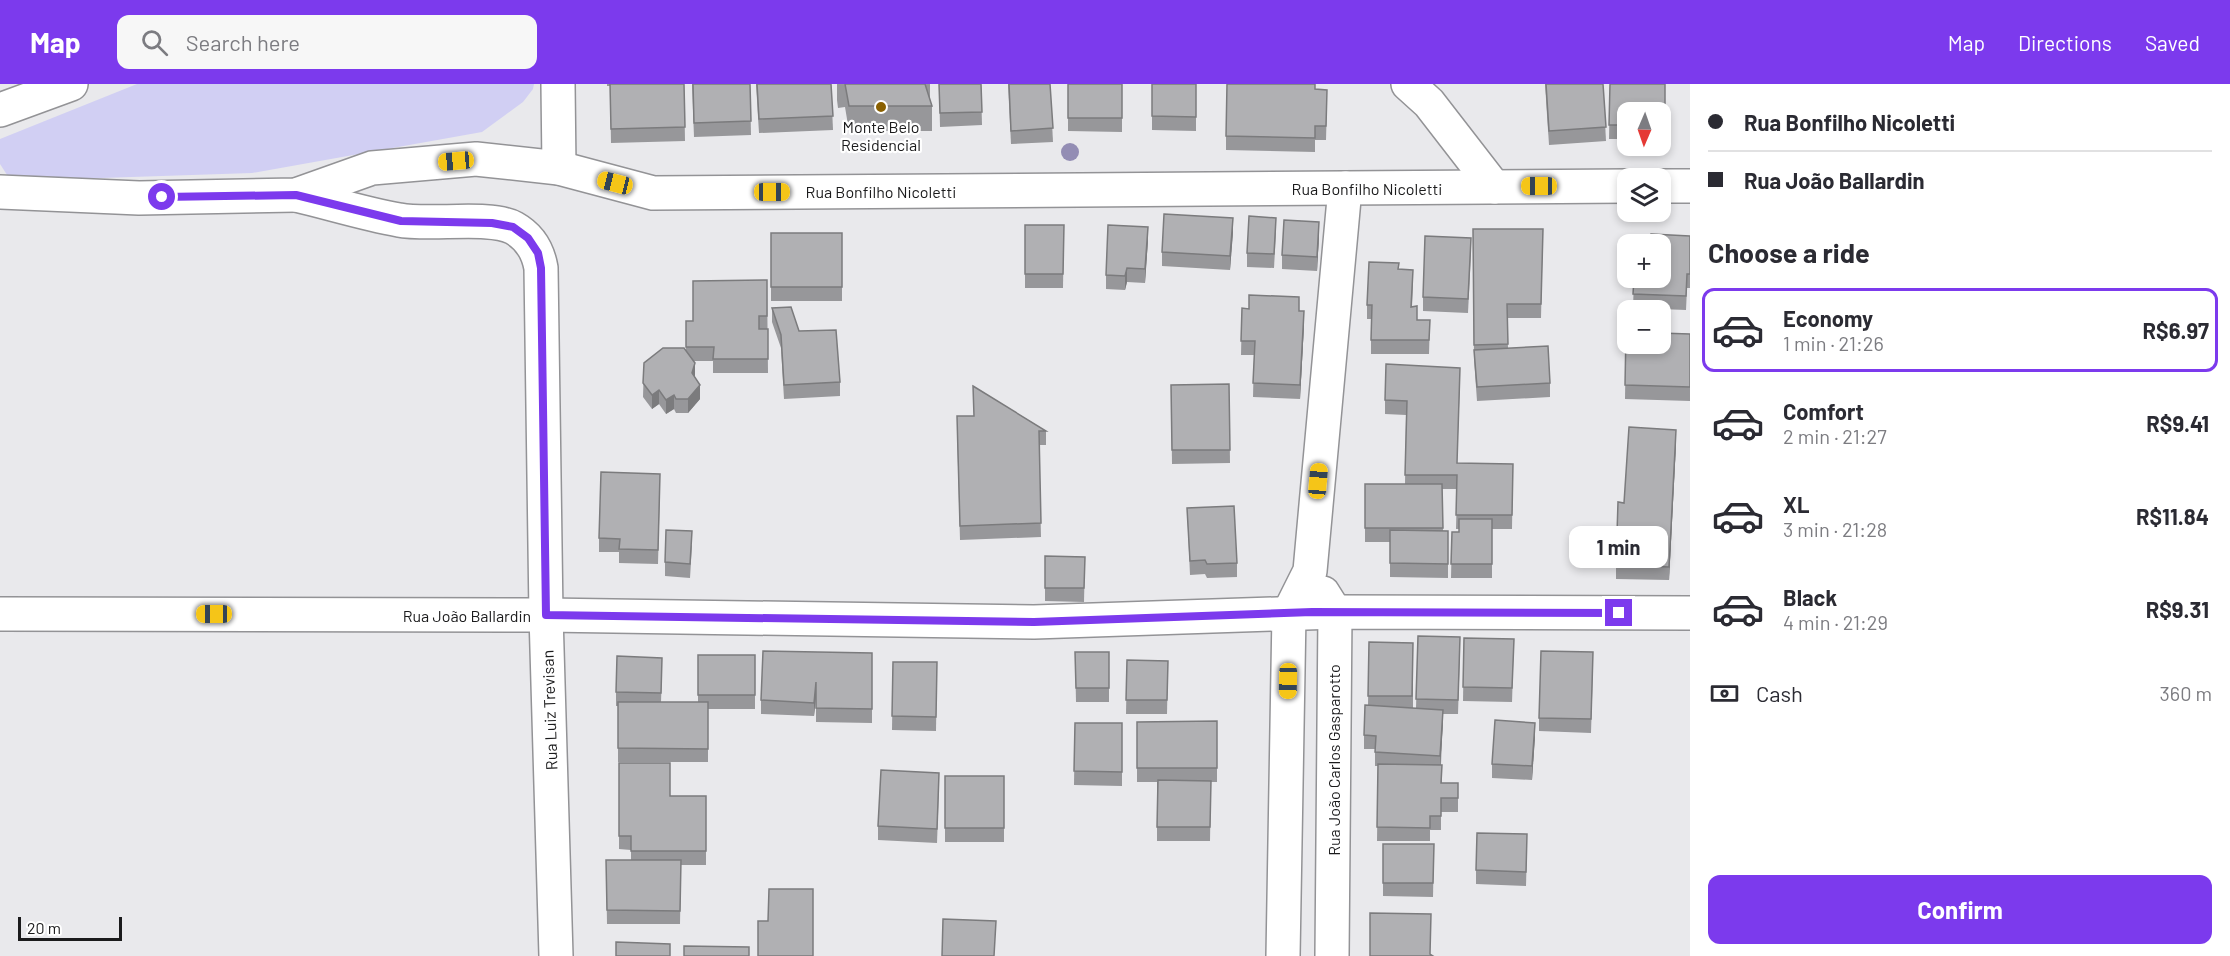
<!DOCTYPE html>
<html lang="en">
<head>
<meta charset="utf-8">
<style>
	:root { --surface:#fff; --page:#f7f7f7; --text:#2b2b33; --muted:#7c7c81; --line:#e1e1e2; --accent:#7c3aed }
	body { margin:0; font-family:Barlow,sans-serif; background:var(--page); color:var(--text); height:100vh; display:flex; flex-direction:column; font-size:22px; white-space:nowrap }
	* { box-sizing:border-box; margin:0 }
	p { font-size:20px; color:var(--muted) }
	.icon { flex:none; width:33px; height:33px; fill:none; stroke:currentColor; stroke-width:2; stroke-linecap:round; stroke-linejoin:round }
	.map { position:relative; flex:1; overflow:hidden }
	.details { display:flex; flex-direction:column; background:var(--surface); width:540px }
	.details>* { flex:none }
	.banner { display:grid; align-content:center; height:132px; padding:0 18px; background:var(--surface) }
	.needle { width:39px; rotate:182deg }
	.tools { position:absolute; left:1617px; top:18px; display:grid; gap:12px }
	.tools a { display:grid; place-items:center; width:54px; height:54px; border-radius:12px; background:var(--surface); box-shadow:0 3px 9px #0003; font-size:30px }
	.scale { position:absolute; left:18px; bottom:15px; width:104px; box-sizing:border-box; padding-left:6px; border:3px solid #1b1b1c; border-top:0; font-size:16px; line-height:21px; white-space:nowrap; color:#1b1b1c; -webkit-text-stroke:4px #fff; paint-order:stroke }
	.end { position:absolute; width:27px; height:27px; margin:-14px; border:8px solid #7c3aed; background:#fff; box-shadow:0 0 0 3px #fff }
	.from { border-radius:50% }
	.bubble { position:absolute; height:42px; border-radius:12px; background:var(--surface); box-shadow:0 3px 9px #0003; font-size:20px; font-weight:700; line-height:42px; text-align:center }
	.car { position:absolute; width:18px; height:36px; margin:-18px -9px; border-radius:8px; box-shadow:0 0 4px 2px #0007; background:linear-gradient(#f5c518 24%,#345 0 40%,#f5c518 0 76%,#345 0 86%,#f5c518 0) }
	.banner b { display:flex; align-items:center; gap:21px; height:57px; font-size:22px }
	.banner b+b { border-top:2px solid var(--line) }
	.banner i { width:15px; height:15px; background:var(--text) }
	ul { padding:0; list-style:none }
	li { display:flex; align-items:center; gap:18px; height:84px; margin:0 12px 9px; padding:0 6px; border:3px solid transparent; border-radius:12px }
	li div { flex:1 }
	li b { display:block; font-size:22px }
	li em { font-style:normal; font-weight:700 }
	li.current { border-color:var(--accent) }
	li>.icon { width:54px; height:54px; stroke-width:1.5 }
	h2 { padding:0 18px; font-size:27px; line-height:72px }
	.pay { display:flex; align-items:center; gap:15px; height:66px; padding:0 18px; font-size:22px }
	.pay p { margin-inline-start:auto }
	.primary-button { display:flex; gap:12px; margin-top:auto; padding:12px 18px }
	.primary-button a { flex:1; height:69px; border-radius:12px; background:var(--accent); color:#fff; font-size:24px; font-weight:700; line-height:69px; text-align:center }
	header { display:flex; align-items:center; gap:36px; box-sizing:border-box; height:84px; padding:0 30px; background:var(--accent); color:#fff }
	header strong { font-size:28px }
	nav { display:flex; gap:33px; margin-inline-start:auto; font-size:21px }
	.search { width:420px; height:54px; background:var(--page); display:flex; align-items:center; gap:15px; box-sizing:border-box; padding:0 21px; border-radius:12px; color:var(--muted); font-size:22px }
	main { display:flex; flex:1; min-height:0 }
	.map>svg:first-child { display:block }
	.green { fill:#d1cff3 }
	.lines { fill:none; stroke-linecap:round; stroke-linejoin:round }
	.minor-casing { stroke:#939396; stroke-width:36 }
	.minor { stroke:#fff; stroke-width:33 }
	.tree { fill:#938db4 }
	.wall { fill:#97979a }
	.shaded-wall { fill:#7b7b7d }
	.building { fill:#b0b0b3; stroke:#7b7b7d; stroke-width:1.5 }
	.route { stroke:#7c3aed; stroke-width:8 }
	.poi-dot { fill:#8a6001; stroke:#fff; stroke-width:2 }
	.labels { text-anchor:middle; dominant-baseline:central; stroke-width:4.5; stroke-linejoin:round; paint-order:stroke }
	.poi-label { font-size:16px; fill:#1b1b1c; stroke:#fff }
	.street-label { font-size:16px; fill:#1b1b1c; stroke:#fff }
</style>
</head>
<body>
<header>
<strong>Map</strong>
<div class="search"><svg class="icon" aria-label="search" viewBox="0 0 24 24"><circle cx="10" cy="10" r="6"/><path d="M15 15l6 6"/></svg>Search here</div>
<nav><a>Map</a><a>Directions</a><a>Saved</a></nav>
</header>
<main>
<div class="map">
<svg width="1690" height="872" viewBox="0 0 1690 872">
	<rect width="100%" height="100%" fill="#e9e9ec"/>
	<!-- green -->
	<path class="green" d="M137,0H534L533,5L523,18L482,48L252,89L11,97L0,80V55Z"/>
	<g class="lines">
		<defs>
			<g id="minor">
				<path d="M558,0L559,84"/>
				<path d="M1408,0L1429,19L1494,103"/>
				<path d="M0,26L71,0"/>
				<path d="M1660,102H1690"/>
				<path d="M0,108L139,114L296,111L372,84L476,75L559,84L653,109L1628,102"/>
				<path d="M296,111C330,119 365,130 399,136C429,142 490,131 514,144C530,153 538,167 541,184L546,531L556,872"/>
				<path d="M1323,509L1335,528L1332,872"/>
				<path d="M0,530L546,531L1034,538L1335,528L1690,529"/>
				<path d="M1283,872L1289,529L1310,487L1345,104"/>
			</g>
		</defs>
		<!-- minor casing -->
		<use href="#minor" class="minor-casing"/>
		<!-- minor -->
		<use href="#minor" class="minor"/>
	</g>
	<!-- trees -->
	<circle class="tree" cx="1070" cy="68" r="9"/>
	<!-- wall -->
	<g class="wall">
		<path d="M607,0H684L685,57L611,59L610,2H607Z"/>
		<path d="M692,0H750L751,51L694,53Z"/>
		<path d="M756,0H831L833,46L759,49Z"/>
		<path d="M837,0H930V16L932,22V47H849L845,23L838,24L837,16Z"/>
		<path d="M939,0H981L982,41L940,43Z"/>
		<path d="M1008,0H1050L1053,58L1011,60Z"/>
		<path d="M1068,0H1122V48L1068,47Z"/>
		<path d="M1152,0H1196V47L1152,46Z"/>
		<path d="M1545,0H1603L1606,57L1549,61Z"/>
		<path d="M1610,0H1665V55H1660V28H1628V55H1609Z"/>
		<path d="M1316,5L1327,19L1326,56H1315V68L1226,66V52Z"/>
		<path d="M1025,141H1064L1063,204H1025Z"/>
		<path d="M1473,145H1543L1541,234H1507L1508,264L1550,299V313L1477,317L1474,275Z"/>
		<path d="M1233,148L1230,186L1162,182V168Z"/>
		<path d="M1276,148L1274,184L1247,183V169Z"/>
		<rect x="771" y="149" width="71" height="68"/>
		<path d="M1319,152L1317,187L1282,185V171Z"/>
		<path d="M1690,152V204H1687L1686,226L1633,224L1634,194Z"/>
		<path d="M1148,156L1145,199L1127,198L1125,206L1106,205V191Z"/>
		<path d="M1471,168L1468,229L1423,227V213Z"/>
		<path d="M1399,185L1413,200L1412,223L1417,236H1430L1429,270H1371V235H1367V221Z"/>
		<path d="M767,196L768,289H713V277H693L695,294L700,315L688,329H676L674,325L666,330L659,320L652,325L643,313L644,279L686,267V237H693Z"/>
		<path d="M772,224L799,247L840,298V312L784,315L781,264L772,238Z"/>
		<path d="M1242,224L1299,227L1304,241L1300,315L1253,313L1254,271H1241Z"/>
		<path d="M1626,248L1690,250V317L1625,315Z"/>
		<path d="M1460,297L1457,379L1513,380L1512,445H1492V494H1451L1452,448H1459V445H1456L1457,405H1442L1443,447H1448V494L1390,493V458H1365V400H1405L1406,331L1385,330V316Z"/>
		<path d="M1229,300L1230,379L1172,380L1171,301Z"/>
		<path d="M973,302L1046,347V361H1039L1041,453L960,456L957,346L974,332Z"/>
		<path d="M1676,360L1669,496L1616,495V481L1624,419Z"/>
		<path d="M660,404L658,480L619,479V468H599V454Z"/>
		<path d="M1187,424L1237,479V493L1207,494L1205,490L1190,491Z"/>
		<path d="M692,461L690,494L665,492V478Z"/>
		<path d="M1045,472L1085,473L1084,518L1045,517Z"/>
		<path d="M1418,552L1460,567L1458,630H1443L1441,681L1442,699H1458V728H1441V746H1430V757H1377L1378,682H1375V665H1364V651L1368,621L1369,558L1413,559V624H1416Z"/>
		<path d="M1464,554L1514,555L1512,618L1463,617Z"/>
		<path d="M1075,568H1109V618H1076Z"/>
		<path d="M872,569V639L816,638V613L814,632L761,630V616Z"/>
		<path d="M698,571H755V625H708V678H618V622H616V608L662,588L661,618H698Z"/>
		<path d="M1127,576L1168,577L1167,630H1126Z"/>
		<path d="M893,578H937L936,647L892,646Z"/>
		<path d="M1593,582L1591,649L1539,647V634Z"/>
		<path d="M1217,637V698H1211L1210,757H1157V698H1137V638Z"/>
		<path d="M1075,639H1122V702L1074,701Z"/>
		<path d="M1535,652L1532,696L1492,694V680Z"/>
		<path d="M619,679L670,712H706V781H681L680,840H607L606,776H631V766L619,765Z"/>
		<rect x="945" y="692" width="59" height="66"/>
		<path d="M939,703L937,759L878,756V742Z"/>
		<path d="M1383,760H1434L1433,813L1383,812Z"/>
		<path d="M1527,764L1526,802L1476,800V786Z"/>
	</g>
	<!-- shaded-wall -->
	<g class="shaded-wall">
		<path d="M1233,134V148L1230,186V172Z"/>
		<path d="M1319,138V152L1317,187V173Z"/>
		<path d="M1148,143V156L1145,199V185Z"/>
		<path d="M1127,184V198L1125,206V192Z"/>
		<path d="M1304,227V241L1300,315V301Z"/>
		<path d="M695,279V293L692,303V289Z"/>
		<path d="M700,301V315L688,329V315Z"/>
		<path d="M659,306V320L652,325V311Z"/>
		<path d="M674,311V325L666,330V316Z"/>
		<path d="M1676,346V360L1669,496V483Z"/>
		<path d="M816,598V611L814,632V619Z"/>
		<path d="M1443,626V639L1440,686V672Z"/>
		<path d="M1535,639V652L1532,696V682Z"/>
	</g>
	<!-- building -->
	<g class="building">
		<path d="M610,0H684L685,43L611,45Z"/>
		<path d="M693,0H750L751,37L694,39Z"/>
		<path d="M757,0H831L833,32L759,35Z"/>
		<path d="M845,0H925L932,22H849Z"/>
		<path d="M939,0H981L982,28L940,29Z"/>
		<path d="M1009,0H1050L1053,44L1011,47Z"/>
		<rect x="1068" y="0" width="54" height="34"/>
		<path d="M1152,0H1196V33L1152,32Z"/>
		<path d="M1227,0H1315V5L1327,6L1326,42H1315V54L1226,52Z"/>
		<path d="M1546,0H1603L1606,43L1549,47Z"/>
		<path d="M1610,0H1665V41H1660V28H1628V41H1609Z"/>
		<path d="M1164,130L1233,134L1230,172L1162,168Z"/>
		<path d="M1249,132L1276,134L1274,170L1247,169Z"/>
		<path d="M1284,136L1319,138L1317,173L1282,171Z"/>
		<path d="M1025,141H1064L1063,190H1025Z"/>
		<path d="M1108,141L1148,143L1145,185L1127,184L1125,192L1106,191Z"/>
		<path d="M1473,145H1543L1541,220H1507L1508,260L1474,261Z"/>
		<rect x="771" y="149" width="71" height="54"/>
		<path d="M1651,150L1690,152V190H1687L1686,212L1633,210L1634,194H1660V160H1650Z"/>
		<path d="M1425,152L1471,154L1468,215L1423,213Z"/>
		<path d="M1369,178L1399,179L1398,185L1413,186L1411,223L1417,222V236H1430L1429,256H1371L1372,221H1367Z"/>
		<path d="M767,196V232H759V245H768V275H713L714,263H686V237H693V197Z"/>
		<path d="M1249,211L1299,213V227H1304L1300,301L1253,299L1255,257H1241L1242,224L1249,225Z"/>
		<path d="M791,223L799,247L836,246L840,298L784,301L781,251L772,224Z"/>
		<path d="M1626,248H1628V260H1660V249L1690,250V303L1625,301Z"/>
		<path d="M1548,262L1550,299L1477,303L1474,266Z"/>
		<path d="M663,264H684L695,279L692,289L700,301L688,315H676L674,311L666,316L659,306L652,311L643,299L644,279Z"/>
		<path d="M1386,280L1460,284L1457,379L1513,380L1512,431H1456L1457,391H1405L1407,317L1385,316Z"/>
		<path d="M1229,300L1230,366H1172L1171,301Z"/>
		<path d="M973,302L1046,347H1039L1041,439L960,442L957,332H974Z"/>
		<path d="M1629,343L1676,346L1669,483L1616,481L1618,418L1624,419Z"/>
		<path d="M601,388L660,390L658,466L619,465L620,455L599,454Z"/>
		<path d="M1365,400H1442L1443,444H1365Z"/>
		<path d="M1234,422L1237,479L1207,480L1205,476L1190,477L1187,424Z"/>
		<path d="M1459,435H1492V480H1451L1452,448H1459Z"/>
		<path d="M666,446L692,447L690,480L665,478Z"/>
		<path d="M1390,446L1448,447V480L1390,479Z"/>
		<path d="M1045,472L1085,473L1084,504H1045Z"/>
		<path d="M1418,552L1460,553L1458,616L1416,615Z"/>
		<path d="M1464,554L1514,555L1512,604L1463,603Z"/>
		<path d="M1369,558L1413,559L1412,612H1368Z"/>
		<path d="M763,567L872,569V625L816,624V598L814,619L761,616Z"/>
		<path d="M1541,567L1593,568L1591,635L1539,634Z"/>
		<path d="M1075,568H1109V604H1076Z"/>
		<rect x="698" y="571" width="57" height="40"/>
		<path d="M617,572L662,574L661,609L616,608Z"/>
		<path d="M1127,576L1168,577L1167,616H1126Z"/>
		<path d="M893,578H937L936,633L892,632Z"/>
		<path d="M618,618H708V665L618,664Z"/>
		<path d="M1365,621L1443,626L1440,672L1375,668L1376,652L1364,651Z"/>
		<path d="M1495,636L1535,639L1532,682L1492,680Z"/>
		<path d="M1217,637V684H1137V638Z"/>
		<path d="M1075,639H1122V688L1074,687Z"/>
		<path d="M619,679H670V712H706V767H631V752H619Z"/>
		<path d="M1378,680L1442,681L1441,699H1458V714H1441V732H1430V744L1377,743Z"/>
		<path d="M881,686L939,689L937,745L878,742Z"/>
		<rect x="945" y="692" width="59" height="52"/>
		<path d="M1158,696L1211,697L1210,743H1157Z"/>
		<path d="M1477,749L1527,750L1526,788L1476,786Z"/>
		<path d="M1383,760H1434L1433,799H1383Z"/>
		<path d="M606,776H681L680,827L607,826Z"/>
		<path d="M769,805H813V872H758V837H768Z"/>
		<path d="M1370,829L1431,830L1430,870L1433,872H1370Z"/>
		<path d="M943,835L996,837L994,872H942Z"/>
		<path d="M616,858L670,860V872H616Z"/>
		<path d="M684,862L749,863V872H684Z"/>
	</g>
	<g class="lines">
		<!-- route -->
		<path class="route" d="M162,113L296,111L401,137L492,139L513,143L528,154L538,169L541,184L546,531L1034,538L1312,528L1619,529"/>
	</g>
	<!-- markers -->
	<circle class="poi-dot" cx="881" cy="23" r="6"/>
	<g class="labels">
		<!-- poi labels -->
		<g class="poi-label">
			<text x="881" y="42">Monte Belo<tspan x="881" dy="18">Residencial</tspan></text>
		</g>
		<!-- street labels -->
		<g class="street-label">
			<text x="1367" y="104">Rua Bonfilho Nicoletti</text>
			<text x="881" y="107">Rua Bonfilho Nicoletti</text>
			<text x="467" y="531">Rua João Ballardin</text>
			<text transform="translate(549 626) rotate(-92)">Rua Luiz Trevisan</text>
			<text transform="translate(1333 676) rotate(-90)">Rua João Carlos Gasparotto</text>
		</g>
	</g>
</svg>
<div class="tools">
<a><svg class="needle" viewBox="-14 -14 28 28"><path d="M0-13l5 13h-10z" fill="#e53935"/><path d="M0 13l5-13h-10z" fill="#7c7c81"/></svg></a>
<a><svg class="icon" aria-label="layers" viewBox="0 0 24 24"><path d="M12 4l9 5-9 5-9-5zM3 14l9 5 9-5"/></svg></a>
<a>+</a>
<a>−</a>
</div>
<div class="scale">20 m</div>
<i class="end from" style="left:162px;top:113px"></i>
<i class="end" style="left:1619px;top:529px"></i>
<div class="bubble" style="left:1569px;top:442px;width:99px">1 min</div>
<i class="car" style="left:456px;top:77px;rotate:265deg"></i>
<i class="car" style="left:615px;top:99px;rotate:284deg"></i>
<i class="car" style="left:1539px;top:102px;rotate:270deg"></i>
<i class="car" style="left:772px;top:108px;rotate:90deg"></i>
<i class="car" style="left:1318px;top:397px;rotate:5deg"></i>
<i class="car" style="left:214px;top:530px;rotate:270deg"></i>
<i class="car" style="left:1288px;top:597px;rotate:181deg"></i>
</div>
<section class="details">
<div class="banner">
<b><i class="from"></i>Rua Bonfilho Nicoletti</b>
<b><i></i>Rua João Ballardin</b>
</div>
<h2>Choose a ride</h2>
<ul>
<li class="current"><svg class="icon" aria-label="car" viewBox="0 0 24 24"><path d="M5 17H2v-5l4-1 3-4h7l3 4 3 1v5h-3M9 17h6M6 11h13"/><circle cx="7" cy="17" r="2"/><circle cx="17" cy="17" r="2"/></svg><div><b>Economy</b><p>1 min · 21:26</p></div><em>R$6.97</em></li>
<li><svg class="icon" aria-label="car" viewBox="0 0 24 24"><path d="M5 17H2v-5l4-1 3-4h7l3 4 3 1v5h-3M9 17h6M6 11h13"/><circle cx="7" cy="17" r="2"/><circle cx="17" cy="17" r="2"/></svg><div><b>Comfort</b><p>2 min · 21:27</p></div><em>R$9.41</em></li>
<li><svg class="icon" aria-label="car" viewBox="0 0 24 24"><path d="M5 17H2v-5l4-1 3-4h7l3 4 3 1v5h-3M9 17h6M6 11h13"/><circle cx="7" cy="17" r="2"/><circle cx="17" cy="17" r="2"/></svg><div><b>XL</b><p>3 min · 21:28</p></div><em>R$11.84</em></li>
<li><svg class="icon" aria-label="car" viewBox="0 0 24 24"><path d="M5 17H2v-5l4-1 3-4h7l3 4 3 1v5h-3M9 17h6M6 11h13"/><circle cx="7" cy="17" r="2"/><circle cx="17" cy="17" r="2"/></svg><div><b>Black</b><p>4 min · 21:29</p></div><em>R$9.31</em></li>
</ul>
<div class="pay"><svg class="icon" aria-label="cash" viewBox="0 0 24 24"><path d="M3 7h18v10H3z"/><circle cx="12" cy="12" r="2"/></svg>Cash<p>360 m</p></div>
<div class="primary-button"><a>Confirm</a></div>
</section>
</main>
</body>
</html>
